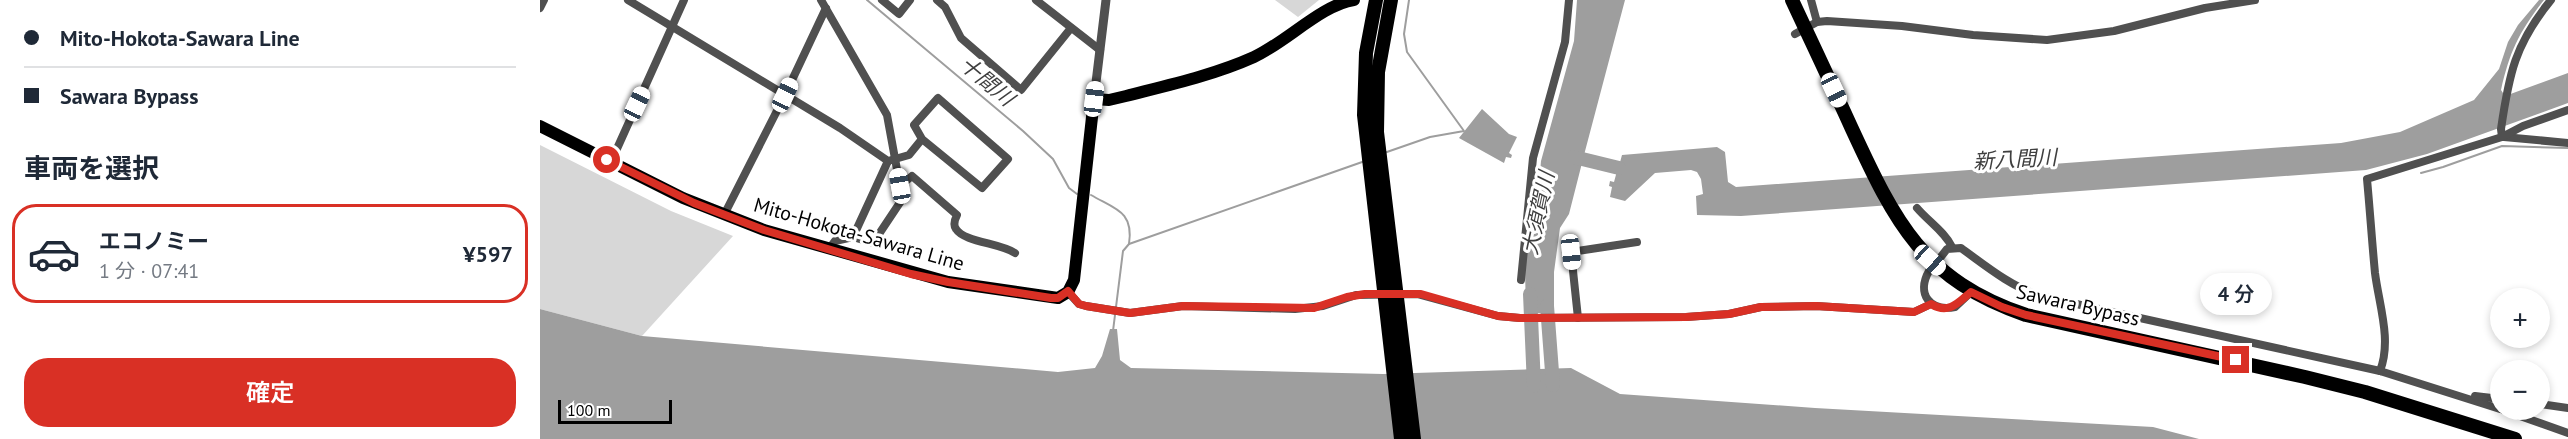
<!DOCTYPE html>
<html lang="ja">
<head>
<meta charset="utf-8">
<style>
	:root { --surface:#fff; --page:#f6f6f7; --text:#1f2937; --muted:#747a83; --line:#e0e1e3; --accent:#d93025 }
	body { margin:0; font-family:"PT Sans","Noto Sans JP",sans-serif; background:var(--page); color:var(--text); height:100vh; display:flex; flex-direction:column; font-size:22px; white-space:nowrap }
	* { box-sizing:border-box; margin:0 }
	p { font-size:20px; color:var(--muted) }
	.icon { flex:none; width:33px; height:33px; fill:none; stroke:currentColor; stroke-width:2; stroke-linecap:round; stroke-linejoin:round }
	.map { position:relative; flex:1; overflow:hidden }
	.side { display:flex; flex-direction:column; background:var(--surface); width:540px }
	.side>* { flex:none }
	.guide { display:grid; align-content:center; height:132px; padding:0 24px; background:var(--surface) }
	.buttons { position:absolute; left:1950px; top:288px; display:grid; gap:12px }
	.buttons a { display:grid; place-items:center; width:60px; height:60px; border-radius:50%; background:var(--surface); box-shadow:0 3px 9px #0003; font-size:30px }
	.scale { position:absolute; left:18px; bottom:15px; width:114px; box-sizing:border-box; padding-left:6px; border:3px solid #000; border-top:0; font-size:16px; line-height:21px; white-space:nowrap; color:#000; -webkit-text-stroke:4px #fff; paint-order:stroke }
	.end { position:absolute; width:27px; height:27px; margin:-14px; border:8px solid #d93025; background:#fff; box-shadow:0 0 0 3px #fff }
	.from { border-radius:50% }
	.bubble { position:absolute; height:42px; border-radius:21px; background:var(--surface); box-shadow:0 3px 9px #0003; font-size:20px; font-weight:600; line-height:42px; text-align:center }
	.car { position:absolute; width:18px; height:36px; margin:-18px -9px; border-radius:8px; box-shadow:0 0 4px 2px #0007; background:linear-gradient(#fff 24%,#345 0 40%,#fff 0 76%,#345 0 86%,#fff 0) }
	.guide b { display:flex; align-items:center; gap:21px; height:57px; font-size:22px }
	.guide b+b { border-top:2px solid var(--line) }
	.guide i { width:15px; height:15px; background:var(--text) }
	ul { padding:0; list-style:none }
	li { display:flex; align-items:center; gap:18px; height:99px; margin:0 12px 9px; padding:0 12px; border:3px solid transparent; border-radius:24px }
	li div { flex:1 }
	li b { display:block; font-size:22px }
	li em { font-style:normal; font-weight:600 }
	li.selected { border-color:var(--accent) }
	li>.icon { width:54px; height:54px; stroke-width:1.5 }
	h2 { padding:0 24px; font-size:27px; line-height:72px }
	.cta { display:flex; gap:12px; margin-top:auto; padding:12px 24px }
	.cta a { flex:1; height:69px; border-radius:24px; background:var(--accent); color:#fff; font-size:24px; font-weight:600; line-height:69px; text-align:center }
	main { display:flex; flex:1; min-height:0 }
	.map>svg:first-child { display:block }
	.green { fill:#d7d7d7 }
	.water { fill:#9e9e9e }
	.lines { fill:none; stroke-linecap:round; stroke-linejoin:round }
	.stream { stroke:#9e9e9e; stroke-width:2 }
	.river { stroke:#9e9e9e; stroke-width:14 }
	.minor { stroke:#505050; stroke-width:8 }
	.tertiary { stroke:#505050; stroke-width:9 }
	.primary { stroke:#000; stroke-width:12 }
	.trunk { stroke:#000; stroke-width:14 }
	.route { stroke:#d93025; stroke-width:8 }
	.labels { text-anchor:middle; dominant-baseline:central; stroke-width:6; stroke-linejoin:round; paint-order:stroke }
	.street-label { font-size:20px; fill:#000; stroke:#fff }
	.water-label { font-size:21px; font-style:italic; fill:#3f3f3f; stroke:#fff }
</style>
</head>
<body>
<main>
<section class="side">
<div class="guide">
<b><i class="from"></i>Mito-Hokota-Sawara Line</b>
<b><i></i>Sawara Bypass</b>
</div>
<h2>車両を選択</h2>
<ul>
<li class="selected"><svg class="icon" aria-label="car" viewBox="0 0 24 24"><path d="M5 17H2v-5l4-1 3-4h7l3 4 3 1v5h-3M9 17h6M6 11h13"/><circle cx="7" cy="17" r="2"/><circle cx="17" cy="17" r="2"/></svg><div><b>エコノミー</b><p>1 分 · 07:41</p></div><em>¥597</em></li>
</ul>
<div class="cta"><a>確定</a></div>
</section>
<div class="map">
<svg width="2028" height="439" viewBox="0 0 2028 439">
	<rect width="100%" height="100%" fill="#fff"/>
	<!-- green -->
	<g class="green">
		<path d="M735,0H779L758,17Z"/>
		<path d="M0,145L131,211L193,236L102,336L0,309Z"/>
	</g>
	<!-- water -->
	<g class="water">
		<path d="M1037,0H1085L1044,155L1047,156L1045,163H1042L1029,214L1020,228L1014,272V313H986L985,270L989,234L998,196L1001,161L1034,41Z"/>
		<path d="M1999,0H2004C1979,32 1970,51 1961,90L1965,96L2028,73V103L1887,154L1826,170L1201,216L1157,215L1156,196L1163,194L1161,179L1157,172L1151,170L1115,173L1085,201L1070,197L1072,187L1069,186L1070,181L1074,182L1077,171L1060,167L1062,161L1079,166L1082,155L1177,147L1185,152L1188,182L1196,187L1801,143L1860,132L1934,100L1959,69L1968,42L1978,25Z"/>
		<path d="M942,109L969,134L977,137L969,153L972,155L971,158L966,157L964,163L919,138Z"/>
		<path d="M0,309L102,336L518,372L555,368L562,356L570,329H577L580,360L591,368L843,374L1031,368L1080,394L1275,408L1613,427L1659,439H0Z"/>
	</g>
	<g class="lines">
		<!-- stream -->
		<g class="stream">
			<path d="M327,0L483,131L513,159L529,188L537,194"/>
			<path d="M844,153L890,137L924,131L867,52L864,34L869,0"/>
			<path d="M1881,173L1903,167L1962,146L2028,148"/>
			<path d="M551,195C575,209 594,211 589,244"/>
			<path d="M573,331L583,251L589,244L825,161"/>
		</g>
		<!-- river -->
		<g class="river">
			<path d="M1034,157L1079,168"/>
			<path d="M990,294L994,386"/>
			<path d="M1007,306L1013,385"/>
		</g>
		<!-- minor -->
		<g class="minor">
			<path d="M88,0L300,128L348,161L369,155L382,139L442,188L468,159L398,98L374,125L382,139"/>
			<path d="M281,0L347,115L360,186L372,176L417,215C415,219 413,225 416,229C424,242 460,243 475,253"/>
			<path d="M342,0L359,14L370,0"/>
			<path d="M397,0L405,7L421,38L481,90L531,28"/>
			<path d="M496,0L560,50"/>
			<path d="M1271,0L1277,22"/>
			<path d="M0,8L4,0"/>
			<path d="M1255,34L1277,22L1287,21L1362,26L1433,35L1507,40L1574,31L1665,8L1715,0"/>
			<path d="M1962,137L1961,129C1969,74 1975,44 2011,0"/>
			<path d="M1964,137L2028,143"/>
			<path d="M71,162L144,0"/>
			<path d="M1377,208C1388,221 1405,232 1412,247"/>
			<path d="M184,215L245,95L286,8"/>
			<path d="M313,237L348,161"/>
			<path d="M289,249L295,241L313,237L333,243L361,201L360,186"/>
			<path d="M1400,258L1407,249L1421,248C1446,266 1470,286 1500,296L1840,371L1960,409"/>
			<path d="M1389,271C1376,294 1390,312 1415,307L1431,292"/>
			<path d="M981,280L993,158L1025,42L1029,0"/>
			<path d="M528,292L539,304L546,306L590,313L643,306L755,309L783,306L816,295L877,294L958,316L980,318L1146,317L1189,314L1221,307L1276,306L1374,312L1391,304"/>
			<path d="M1038,318L1031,252L1097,242"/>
			<path d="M1840,371C1852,340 1839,305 1835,273C1832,242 1830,211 1827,179L1962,137L1983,126L2028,110"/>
			<path d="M1935,396L1960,399"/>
			<path d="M2000,404L2028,408"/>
			<path d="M1963,410L2028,433"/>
		</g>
		<!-- tertiary -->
		<path class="tertiary" d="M554,99L566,0"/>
		<!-- primary -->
		<path class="primary" d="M0,126L143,198L224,230L408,282L518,298L528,292L534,280L554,99L569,100L586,96C629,85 674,75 714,57C745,43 783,4 814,0"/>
		<!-- trunk -->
		<g class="trunk">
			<path d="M836,0L826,53L824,115L861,439"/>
			<path d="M851,0L838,72L837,132L874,439"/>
			<path d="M1252,0C1272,43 1292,85 1312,129C1355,222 1383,280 1486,315L1765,377L1825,392L1975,439"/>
		</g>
	</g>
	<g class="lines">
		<!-- route -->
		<path class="route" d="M67,160L154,203L224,230L371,274L408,282L511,298H518L528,291L539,304L546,306L590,313L643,306L774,308L807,297L825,294H881L958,316L980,318L1146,317L1189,314L1221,307L1276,306L1374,312L1391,304C1409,315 1419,302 1431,292L1462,307L1486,315L1696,360"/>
	</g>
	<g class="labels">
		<!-- street labels -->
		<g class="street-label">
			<text transform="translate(319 234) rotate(16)">Mito-Hokota-Sawara Line</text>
			<text transform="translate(1538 305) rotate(13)">Sawara Bypass</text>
		</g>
		<!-- water labels -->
		<g class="water-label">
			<text transform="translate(447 81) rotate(40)">十間川</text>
			<text transform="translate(1475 159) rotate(-3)">新八間川</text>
			<text transform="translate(998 213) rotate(-78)">大須賀川</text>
		</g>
	</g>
</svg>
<div class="buttons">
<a>+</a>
<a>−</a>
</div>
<div class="scale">100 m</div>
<i class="end from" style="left:67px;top:160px"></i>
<i class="end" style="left:1696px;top:360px"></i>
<div class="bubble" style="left:1660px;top:273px;width:72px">4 分</div>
<i class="car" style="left:1294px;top:90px;rotate:155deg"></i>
<i class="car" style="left:245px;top:95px;rotate:25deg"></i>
<i class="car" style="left:554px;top:99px;rotate:7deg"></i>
<i class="car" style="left:97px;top:104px;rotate:25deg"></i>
<i class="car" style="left:360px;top:186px;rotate:350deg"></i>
<i class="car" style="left:1031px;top:252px;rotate:174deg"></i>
<i class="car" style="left:1390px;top:260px;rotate:132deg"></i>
</div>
</main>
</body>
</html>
